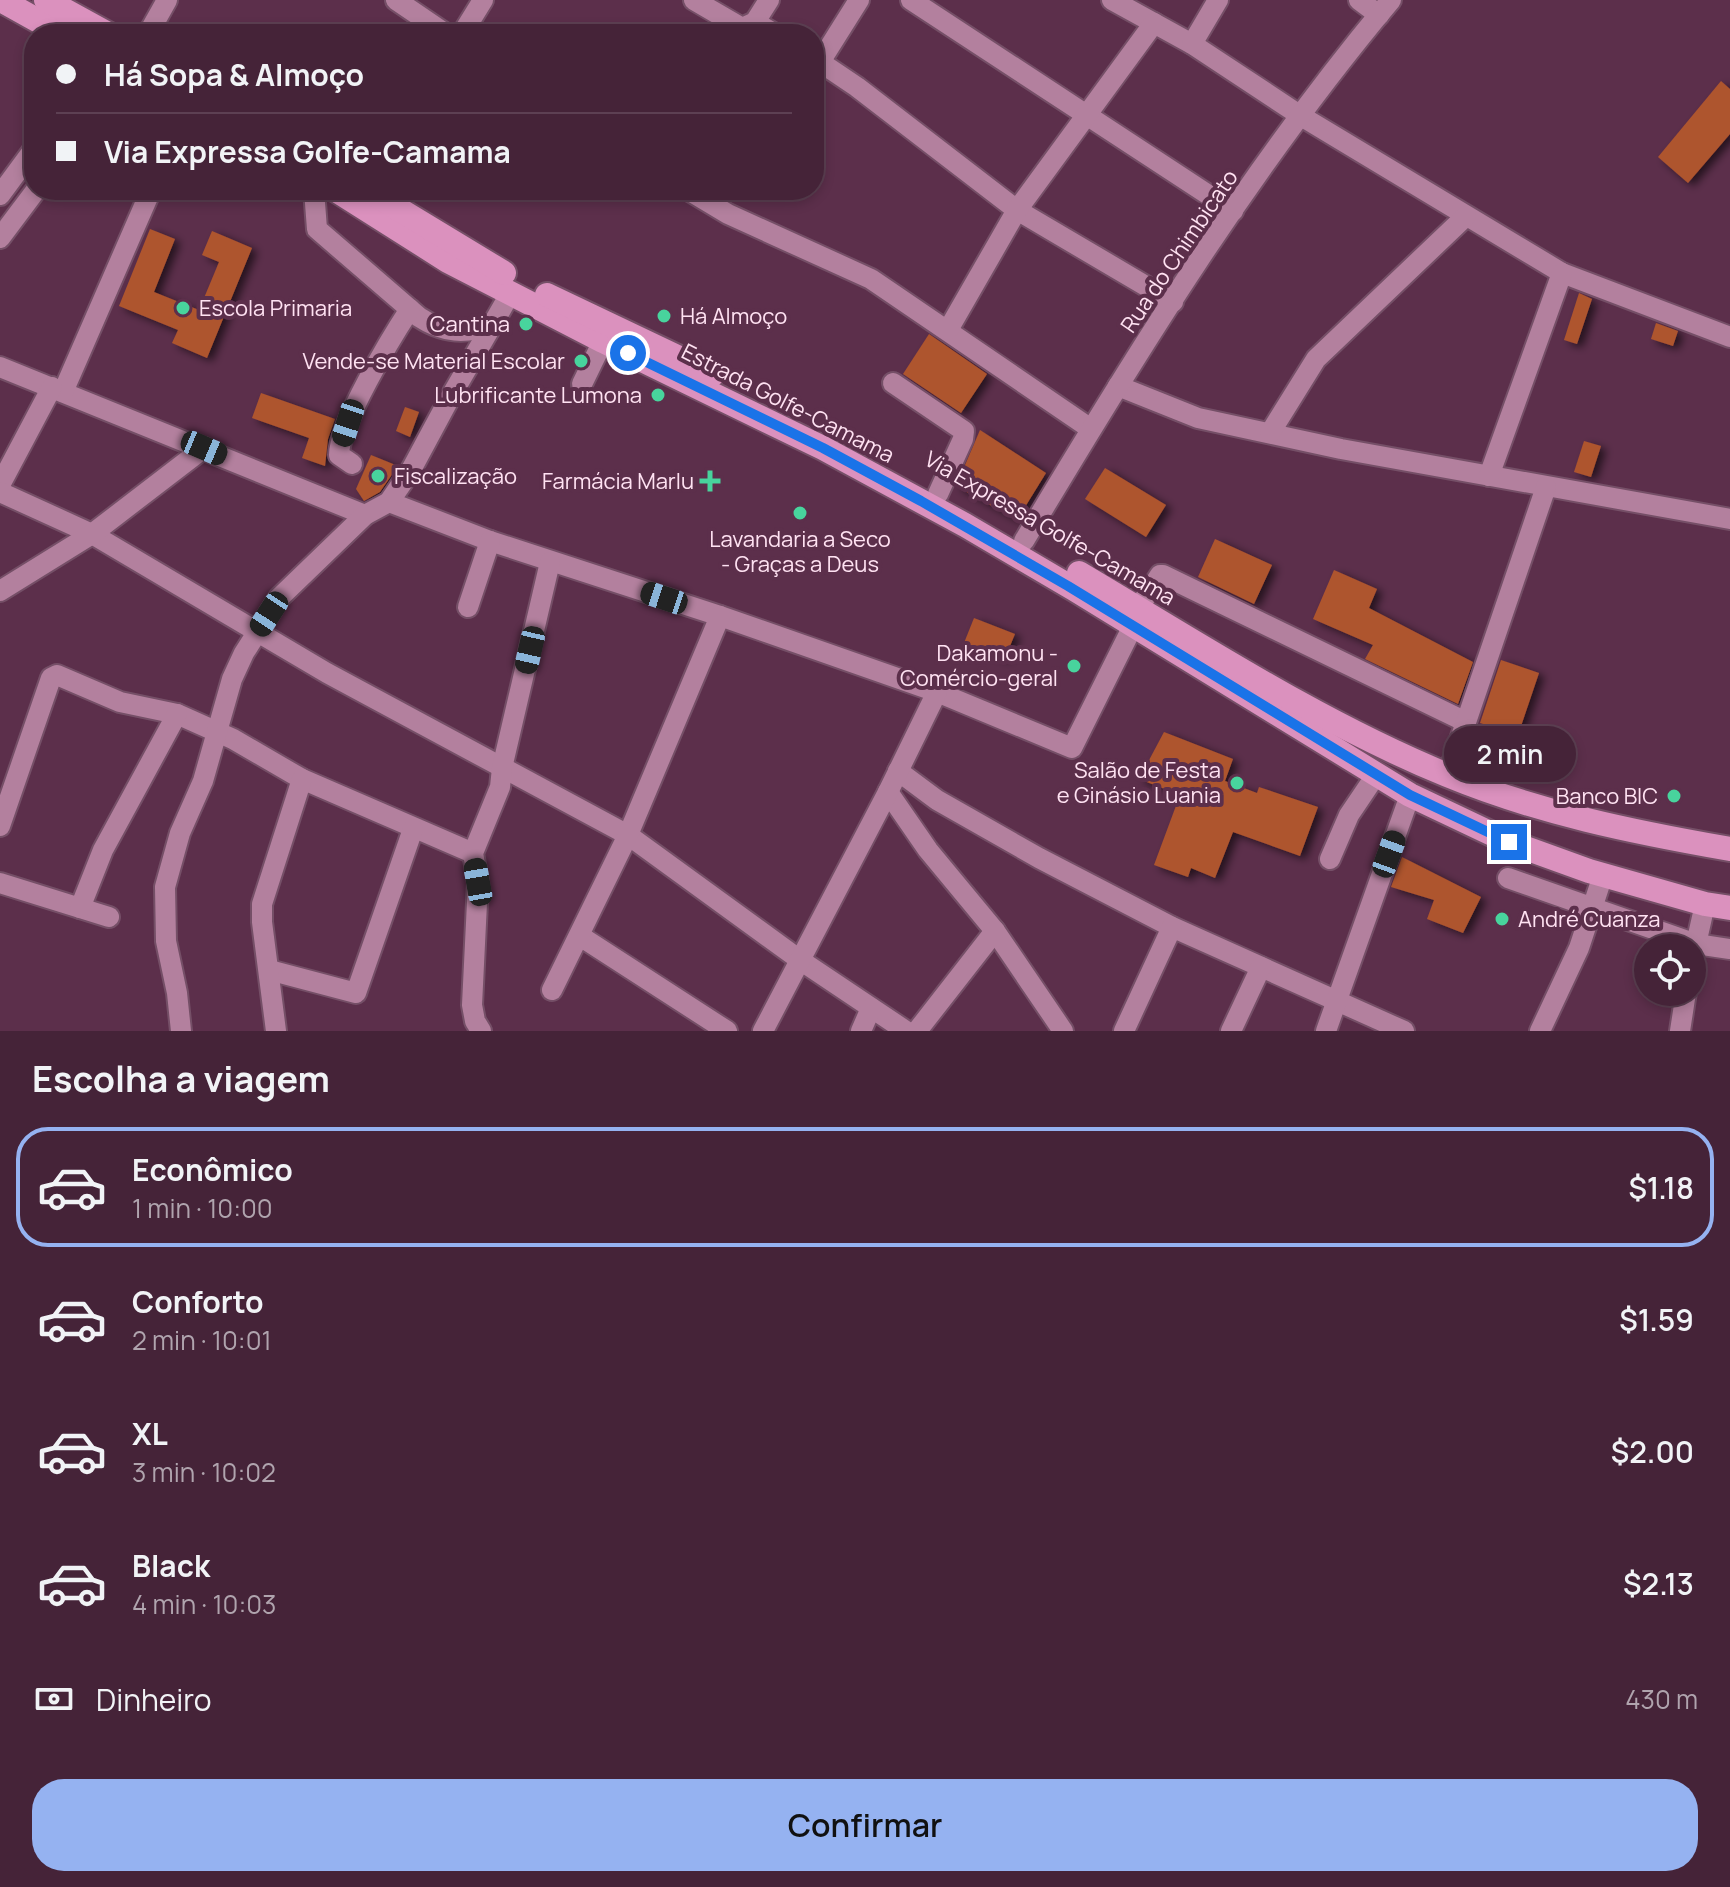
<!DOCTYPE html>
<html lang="pt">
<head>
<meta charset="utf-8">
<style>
	:root { --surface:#452338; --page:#4c2b40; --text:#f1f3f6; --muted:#b0a4ae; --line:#5d4053; --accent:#95b2f1 }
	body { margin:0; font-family:Manrope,sans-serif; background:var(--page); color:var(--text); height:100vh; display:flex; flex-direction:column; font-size:30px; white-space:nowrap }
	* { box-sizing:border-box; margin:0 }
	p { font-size:26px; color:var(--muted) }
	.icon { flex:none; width:44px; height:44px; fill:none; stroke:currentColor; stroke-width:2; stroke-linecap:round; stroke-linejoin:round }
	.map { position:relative; height:1031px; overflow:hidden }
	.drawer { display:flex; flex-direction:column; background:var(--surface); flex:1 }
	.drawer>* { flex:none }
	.top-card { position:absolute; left:24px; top:24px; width:800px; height:176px; border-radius:32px; box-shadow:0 4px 12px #0003,0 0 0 2px var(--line); display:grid; align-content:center; height:176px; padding:0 32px; background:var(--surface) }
	.tools { position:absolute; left:1634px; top:934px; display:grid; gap:16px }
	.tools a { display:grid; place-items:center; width:72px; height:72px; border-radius:50%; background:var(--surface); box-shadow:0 4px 12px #0003,0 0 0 2px var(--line); font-size:40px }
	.end { position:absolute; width:36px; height:36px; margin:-18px; border:10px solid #1a73e8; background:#fff; box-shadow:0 0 0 4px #fff }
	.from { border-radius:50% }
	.bubble { position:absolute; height:56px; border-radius:28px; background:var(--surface); box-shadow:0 4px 12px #0003,0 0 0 2px var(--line); font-size:26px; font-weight:600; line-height:56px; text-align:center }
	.car { position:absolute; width:24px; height:48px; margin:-24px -12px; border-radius:10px; box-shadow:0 0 6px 2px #0007; background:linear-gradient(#222 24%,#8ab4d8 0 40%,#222 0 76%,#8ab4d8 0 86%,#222 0) }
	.top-card b { display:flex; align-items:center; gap:28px; height:76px; font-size:30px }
	.top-card b+b { border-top:2px solid var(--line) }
	.top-card i { width:20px; height:20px; background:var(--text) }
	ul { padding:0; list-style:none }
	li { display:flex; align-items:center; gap:24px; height:120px; margin:0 16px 12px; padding:0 16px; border:4px solid transparent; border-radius:32px }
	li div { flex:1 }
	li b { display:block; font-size:30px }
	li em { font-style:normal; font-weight:600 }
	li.selected { border-color:var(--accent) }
	li>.icon { width:72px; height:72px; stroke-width:1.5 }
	h2 { padding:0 32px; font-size:36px; line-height:96px }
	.pay { display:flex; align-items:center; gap:20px; height:88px; padding:0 32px; font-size:30px }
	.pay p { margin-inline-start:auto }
	.primary-button { display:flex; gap:16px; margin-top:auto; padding:16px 32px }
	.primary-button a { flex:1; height:92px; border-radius:32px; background:var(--accent); color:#111; font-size:32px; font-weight:600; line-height:92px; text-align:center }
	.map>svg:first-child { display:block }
	.building { fill:#ae552d; filter:url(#shadow) }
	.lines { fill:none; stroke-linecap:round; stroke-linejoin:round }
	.minor-casing { stroke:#754f67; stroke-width:24 }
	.highway-casing { stroke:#754f67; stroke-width:28 }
	.minor { stroke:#b3809e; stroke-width:20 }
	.highway { stroke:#db91be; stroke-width:24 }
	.route { stroke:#1a73e8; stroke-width:10 }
	.poi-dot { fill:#48d49d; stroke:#5c2f4b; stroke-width:3 }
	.labels { text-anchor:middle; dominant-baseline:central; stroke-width:8; stroke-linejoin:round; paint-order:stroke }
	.street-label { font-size:22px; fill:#ffe2f2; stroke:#5c2f4b }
	.poi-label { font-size:22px; fill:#ffe2f2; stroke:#5c2f4b; text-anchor:end }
</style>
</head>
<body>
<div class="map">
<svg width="1730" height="1031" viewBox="0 0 1730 1031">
	<defs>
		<filter id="shadow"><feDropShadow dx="5.5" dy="3.5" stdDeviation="4" flood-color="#0009"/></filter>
	</defs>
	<rect width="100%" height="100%" fill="#5c2f4b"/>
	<!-- building -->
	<g class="building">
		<path d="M1721,81L1730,89V134L1688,183L1658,157Z"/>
		<path d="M150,229L175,239L154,292L199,310L219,262L202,255L212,231L252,248L207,358L172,343L178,330L119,306Z"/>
		<path d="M1579,293L1592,299L1577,344L1564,340Z"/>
		<path d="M1656,323L1678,331L1673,346L1651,339Z"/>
		<path d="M929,334L987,374L961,413L903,374Z"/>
		<path d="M261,393L335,419L328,439L325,466L302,458L309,438L252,418Z"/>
		<path d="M405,407L419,412L410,437L396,431Z"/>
		<path d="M980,430L1046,473L1017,520L956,486Z"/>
		<path d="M1584,441L1601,446L1591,477L1574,472Z"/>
		<path d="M371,455L398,466L380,492L364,501L356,489Z"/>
		<path d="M1105,468L1166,505L1146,537L1085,499Z"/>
		<path d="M1215,539L1272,565L1254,604L1198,577Z"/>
		<path d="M1334,570L1377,589L1369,608L1473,662L1458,704L1365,659L1373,645L1313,619Z"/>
		<path d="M974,618L1015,634L1005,658L964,643Z"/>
		<path d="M1501,660L1539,673L1518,735L1480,723Z"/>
		<path d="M1164,732L1233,759L1225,781L1257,793L1259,787L1318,807L1300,856L1233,832L1215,878L1191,868L1188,877L1154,865L1180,795L1139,779Z"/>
		<path d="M1402,857L1481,897L1463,933L1427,919L1434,900L1391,887Z"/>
	</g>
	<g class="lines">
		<defs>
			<g id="minor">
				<path d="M396,0L446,34"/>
				<path d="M694,0L742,28L755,22L769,0"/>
				<path d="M911,0L1233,211"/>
				<path d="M1112,0L1192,44L1301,116L1562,273L1730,337"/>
				<path d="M1359,0L1379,15"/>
				<path d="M755,22L775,34"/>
				<path d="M148,34L167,0"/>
				<path d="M462,34L483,0"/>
				<path d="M1192,44L1218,0"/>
				<path d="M814,58L857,87L1017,210L1173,302"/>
				<path d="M820,62L859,0"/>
				<path d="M314,190L317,229L419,317C443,333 466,335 493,324"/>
				<path d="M688,190L728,214L871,279L1091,429"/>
				<path d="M0,195L34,149"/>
				<path d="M0,238L36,190"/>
				<path d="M948,330L1017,210L1154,23"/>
				<path d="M0,367L365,515"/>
				<path d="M893,383L964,431L963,439L938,494"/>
				<path d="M582,384L603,341"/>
				<path d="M1118,386L1198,418L1341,449L1730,519"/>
				<path d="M63,392L151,190"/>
				<path d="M1270,433L1316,359L1466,216"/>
				<path d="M352,464L339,455C339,424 391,338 410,309"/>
				<path d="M1489,476L1562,273"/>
				<path d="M0,485L52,387"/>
				<path d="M0,492L92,534L327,673L628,835L800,960L906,1031"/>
				<path d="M389,502L490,541L720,616L937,692L1072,748L1133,626"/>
				<path d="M1024,541C1135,355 1251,167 1391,0"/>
				<path d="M0,591L92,534L204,448"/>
				<path d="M468,607L490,541"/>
				<path d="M1139,607L1160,575H1163L1466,722"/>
				<path d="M898,771L937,800L1039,858L1172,927L1404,1031"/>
				<path d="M1448,775L1546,487"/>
				<path d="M888,792L928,850L995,931L1063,1031"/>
				<path d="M0,826L51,678L57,675L120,702L177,714L233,739L302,779L473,853"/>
				<path d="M1330,859L1349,815L1376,775"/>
				<path d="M1508,878L1696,944L1730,949"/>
				<path d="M0,883L109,917"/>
				<path d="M80,908L103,850L177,714"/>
				<path d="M580,936L727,1031"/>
				<path d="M1692,962L1705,904"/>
				<path d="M269,970L356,993L413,829"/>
				<path d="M552,990L628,835L720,616"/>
				<path d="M181,1031L177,993L166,941L165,887L180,833L203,781L232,679L244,653L279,598L365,515L389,502L411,470L447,403L510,294"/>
				<path d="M276,1031L262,922V904L302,779"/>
				<path d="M481,1031L475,1021L472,1005L478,882L473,853L500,787L502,768L550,562"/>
				<path d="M763,1031L888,792L937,692"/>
				<path d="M861,1031L871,1008"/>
				<path d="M917,1031L995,931"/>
				<path d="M1124,1031L1172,927"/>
				<path d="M1231,1031L1261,967"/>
				<path d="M1326,1031L1410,795"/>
				<path d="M1540,1031L1579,948L1603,875"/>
				<path d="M1680,1031L1686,992"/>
			</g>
			<g id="highway">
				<path d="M1,0L62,34"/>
				<path d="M46,0L108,34"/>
				<path d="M336,190L448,261L603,341L823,448L965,525L1074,589L1410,795L1509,842L1589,871L1705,904L1730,908"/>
				<path d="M367,190L504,273"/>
				<path d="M547,295L713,374"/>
				<path d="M1079,573C1199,644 1318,722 1447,775C1539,813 1633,832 1730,849"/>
			</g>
		</defs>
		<!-- minor casing -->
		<use href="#minor" class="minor-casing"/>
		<!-- highway casing -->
		<use href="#highway" class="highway-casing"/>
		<!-- minor -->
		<use href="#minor" class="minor"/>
		<!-- highway -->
		<use href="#highway" class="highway"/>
	</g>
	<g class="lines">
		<!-- route -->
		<path class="route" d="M628,353L823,448L921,501L1068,586L1410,795L1509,842"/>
	</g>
	<!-- markers -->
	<g class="poi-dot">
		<circle cx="183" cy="308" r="8"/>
		<circle cx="664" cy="316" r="8"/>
		<circle cx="526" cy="324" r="8"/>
		<circle cx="581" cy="361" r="8"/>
		<circle cx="658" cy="395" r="8"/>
		<circle cx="378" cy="476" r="8"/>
		<path d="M706 469h8v8h8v8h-8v8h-8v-8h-8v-8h8z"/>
		<circle cx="800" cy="513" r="8"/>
		<circle cx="1074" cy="666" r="8"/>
		<circle cx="1237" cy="783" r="8"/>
		<circle cx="1674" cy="796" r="8"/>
		<circle cx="1502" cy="919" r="8"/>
	</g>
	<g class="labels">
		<!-- street labels -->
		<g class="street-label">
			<text transform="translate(1179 251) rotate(-56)">Rua do Chimbicato</text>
			<text transform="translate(788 403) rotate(27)">Estrada Golfe-Camama</text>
			<text transform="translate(1050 528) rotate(30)">Via Expressa Golfe-Camama</text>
		</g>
		<!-- poi labels -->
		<g class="poi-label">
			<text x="199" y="308" text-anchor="start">Escola Primaria</text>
			<text x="680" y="316" text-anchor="start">Há Almoço</text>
			<text x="510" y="324">Cantina</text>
			<text x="565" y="361">Vende-se Material Escolar</text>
			<text x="642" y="395">Lubrificante Lumona</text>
			<text x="394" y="476" text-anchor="start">Fiscalização</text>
			<text x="694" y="481">Farmácia Marlu</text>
			<text x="800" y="539" text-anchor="middle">Lavandaria a Seco<tspan x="800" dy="25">- Graças a Deus</tspan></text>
			<text x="1058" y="653">Dakamonu -<tspan x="1058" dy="25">Comércio-geral</tspan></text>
			<text x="1221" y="770">Salão de Festa<tspan x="1221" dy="25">e Ginásio Luania</tspan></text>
			<text x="1658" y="796">Banco BIC</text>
			<text x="1518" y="919" text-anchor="start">André Cuanza</text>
		</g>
	</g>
</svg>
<div class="tools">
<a><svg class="icon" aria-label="locate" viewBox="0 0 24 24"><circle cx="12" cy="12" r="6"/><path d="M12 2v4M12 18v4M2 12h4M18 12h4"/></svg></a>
</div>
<i class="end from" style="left:628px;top:353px"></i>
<i class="end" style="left:1509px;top:842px"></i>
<div class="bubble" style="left:1444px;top:726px;width:132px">2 min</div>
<i class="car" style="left:348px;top:423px;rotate:198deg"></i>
<i class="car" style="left:204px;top:448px;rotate:113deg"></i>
<i class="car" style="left:664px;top:598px;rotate:288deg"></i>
<i class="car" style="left:269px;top:614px;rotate:213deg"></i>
<i class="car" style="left:530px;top:650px;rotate:193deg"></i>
<i class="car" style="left:1389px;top:854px;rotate:20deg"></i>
<i class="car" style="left:478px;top:882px;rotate:350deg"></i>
<div class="top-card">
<b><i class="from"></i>Há Sopa &amp; Almoço</b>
<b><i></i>Via Expressa Golfe-Camama</b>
</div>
</div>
<section class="drawer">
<h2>Escolha a viagem</h2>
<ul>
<li class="selected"><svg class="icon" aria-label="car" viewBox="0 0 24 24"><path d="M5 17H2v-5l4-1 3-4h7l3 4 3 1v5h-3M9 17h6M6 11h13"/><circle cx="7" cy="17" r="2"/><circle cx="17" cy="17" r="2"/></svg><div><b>Econômico</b><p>1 min · 10:00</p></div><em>$1.18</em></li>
<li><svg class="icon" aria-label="car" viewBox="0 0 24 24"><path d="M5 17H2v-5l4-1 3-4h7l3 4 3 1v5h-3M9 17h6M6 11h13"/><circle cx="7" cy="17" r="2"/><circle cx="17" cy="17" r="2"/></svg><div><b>Conforto</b><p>2 min · 10:01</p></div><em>$1.59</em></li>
<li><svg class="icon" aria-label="car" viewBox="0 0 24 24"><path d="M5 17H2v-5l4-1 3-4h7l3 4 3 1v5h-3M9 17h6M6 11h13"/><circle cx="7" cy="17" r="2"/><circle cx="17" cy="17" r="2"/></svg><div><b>XL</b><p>3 min · 10:02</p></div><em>$2.00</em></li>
<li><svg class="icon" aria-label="car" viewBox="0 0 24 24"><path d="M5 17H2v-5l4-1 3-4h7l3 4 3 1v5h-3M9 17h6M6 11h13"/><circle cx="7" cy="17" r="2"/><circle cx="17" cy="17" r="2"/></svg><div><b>Black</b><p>4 min · 10:03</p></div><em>$2.13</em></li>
</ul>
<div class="pay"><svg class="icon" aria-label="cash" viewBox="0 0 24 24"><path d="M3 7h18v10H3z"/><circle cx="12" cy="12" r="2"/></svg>Dinheiro<p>430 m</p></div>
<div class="primary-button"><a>Confirmar</a></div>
</section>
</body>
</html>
